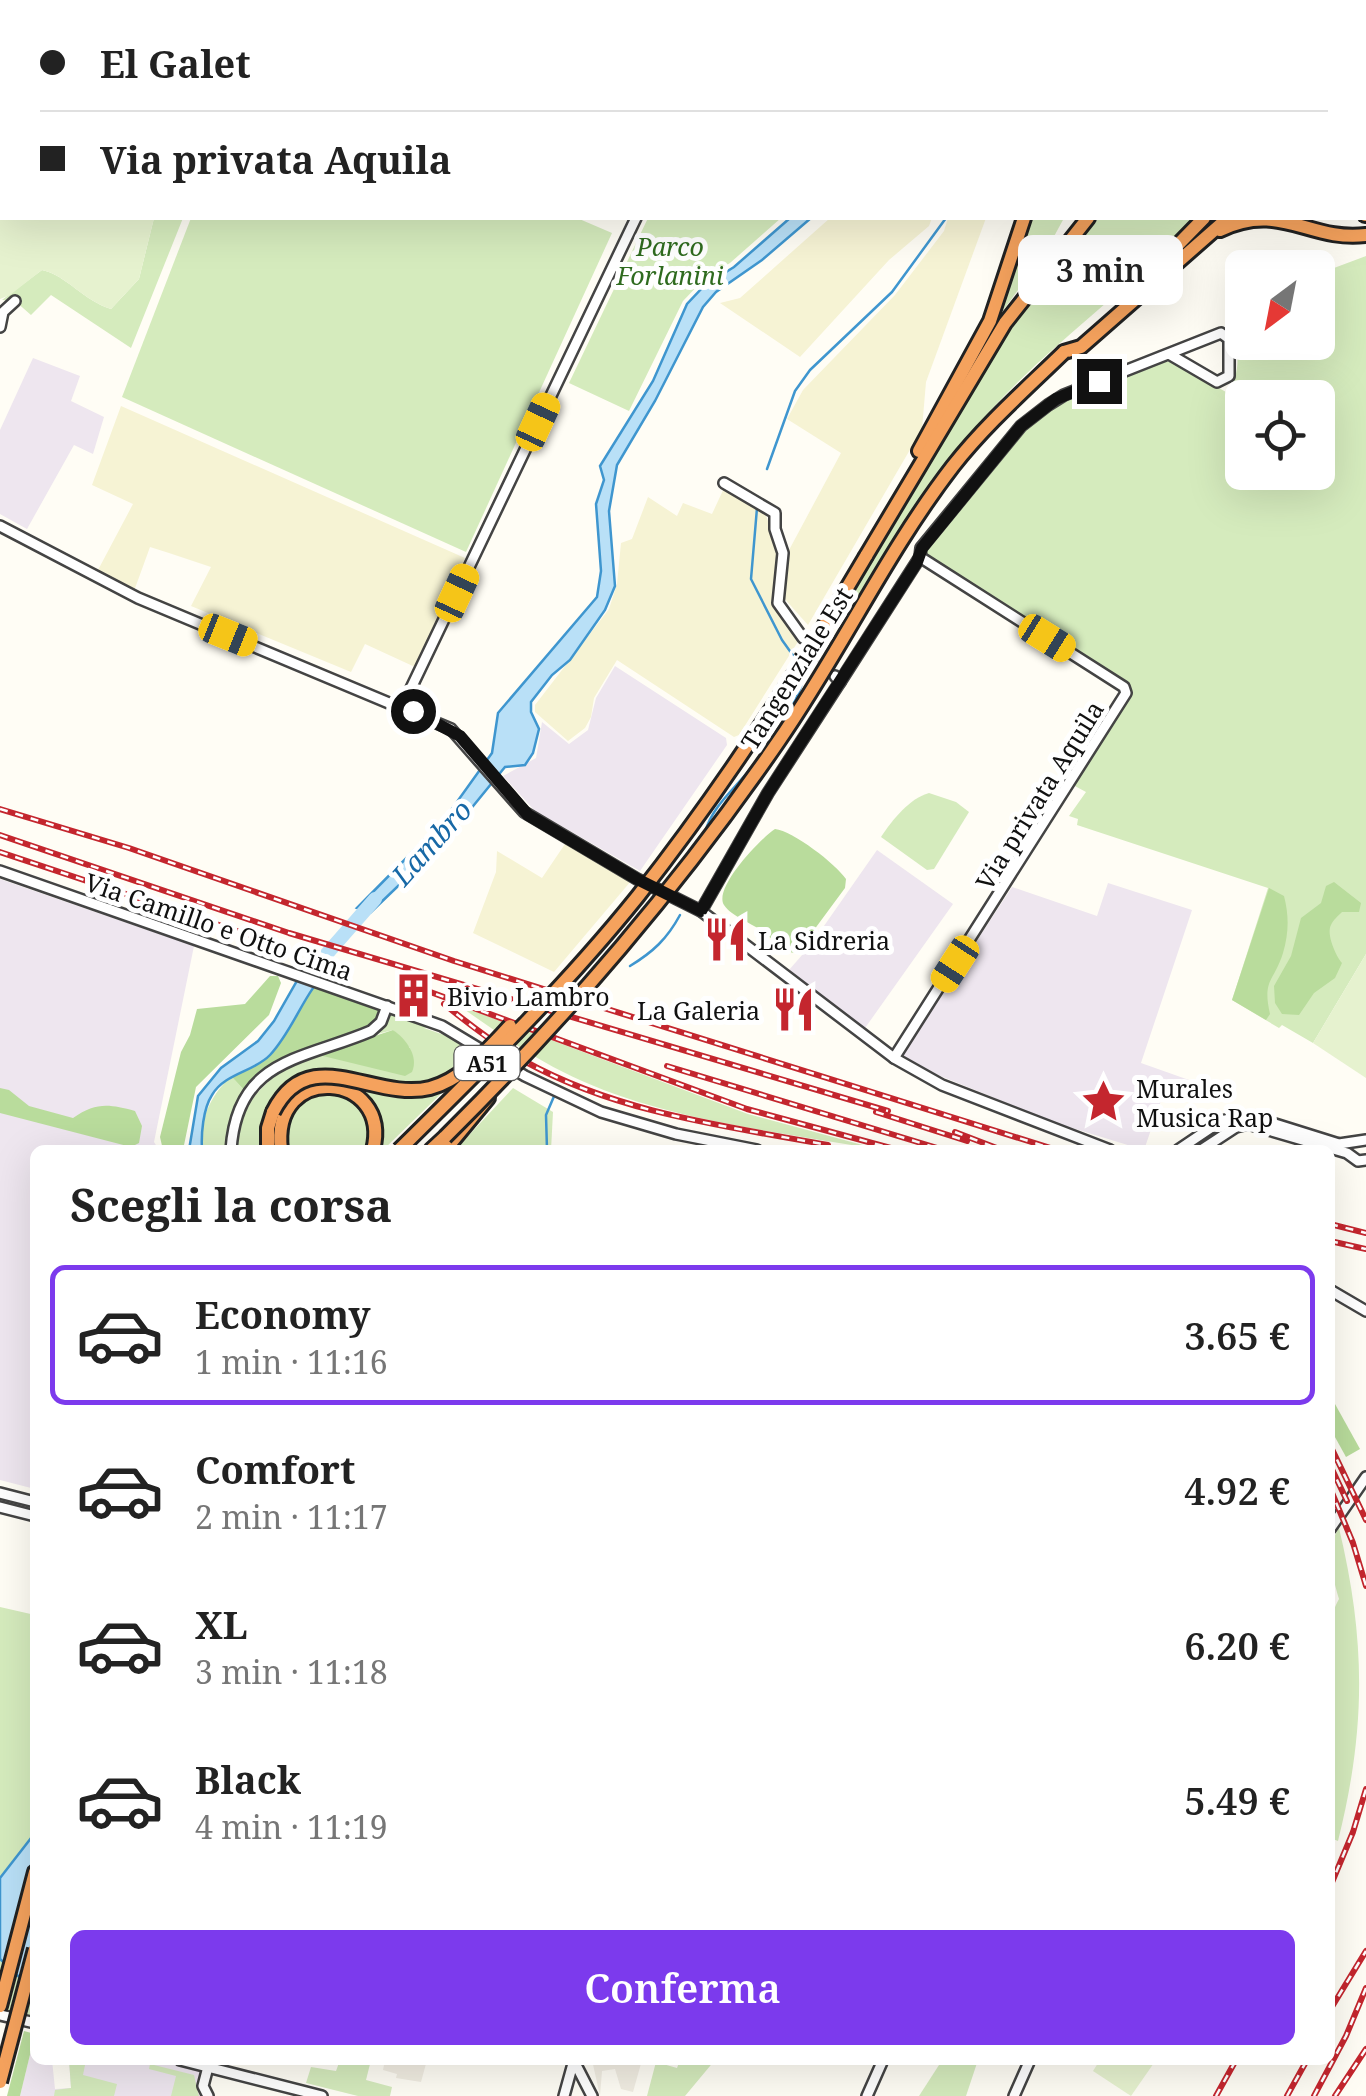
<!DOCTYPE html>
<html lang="it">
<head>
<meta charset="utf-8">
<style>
	:root { --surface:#fff; --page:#f2f2f2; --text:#222; --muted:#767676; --line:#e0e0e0; --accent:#7c3aed }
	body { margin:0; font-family:"Noto Serif",serif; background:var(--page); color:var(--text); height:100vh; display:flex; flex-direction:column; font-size:38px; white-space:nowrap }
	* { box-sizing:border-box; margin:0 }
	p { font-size:32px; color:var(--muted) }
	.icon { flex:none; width:55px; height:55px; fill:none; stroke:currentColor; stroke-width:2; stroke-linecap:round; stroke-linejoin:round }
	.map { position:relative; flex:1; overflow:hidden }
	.side { position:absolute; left:30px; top:1145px; width:1305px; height:920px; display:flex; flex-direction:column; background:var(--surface); border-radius:15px; box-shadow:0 10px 40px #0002 }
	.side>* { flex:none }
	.guide { position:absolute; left:0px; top:0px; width:1368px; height:220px; box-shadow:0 10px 40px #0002; display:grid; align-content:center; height:220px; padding:0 40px; background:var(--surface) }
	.needle { width:65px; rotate:212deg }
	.fabs { position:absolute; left:1225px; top:250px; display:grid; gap:20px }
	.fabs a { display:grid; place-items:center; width:110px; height:110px; border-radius:15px; background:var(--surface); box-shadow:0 10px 40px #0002; font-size:50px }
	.end { position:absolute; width:45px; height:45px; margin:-22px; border:12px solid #111; background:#fff; box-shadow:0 0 0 5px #fff }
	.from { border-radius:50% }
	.bubble { position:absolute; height:70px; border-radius:15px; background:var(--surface); box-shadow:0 10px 40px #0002; font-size:32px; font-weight:600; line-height:70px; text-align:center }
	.car { position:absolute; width:30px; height:60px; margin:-30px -15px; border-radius:12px; box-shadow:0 0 8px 2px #0007; background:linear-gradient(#f5c518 24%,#345 0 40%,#f5c518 0 76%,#345 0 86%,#f5c518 0) }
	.guide b { display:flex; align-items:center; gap:35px; height:95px; font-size:38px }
	.guide b+b { border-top:2px solid var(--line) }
	.guide i { width:25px; height:25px; background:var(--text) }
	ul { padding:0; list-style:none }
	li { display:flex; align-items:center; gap:30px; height:140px; margin:0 20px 15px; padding:0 20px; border:5px solid transparent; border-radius:15px }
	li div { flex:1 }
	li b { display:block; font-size:38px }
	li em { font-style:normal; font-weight:600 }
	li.current { border-color:var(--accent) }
	li>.icon { width:90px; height:90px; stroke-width:1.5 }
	h2 { padding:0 40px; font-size:45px; line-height:120px }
	.action { display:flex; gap:20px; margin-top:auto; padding:20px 40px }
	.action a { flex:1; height:115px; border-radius:15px; background:var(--accent); color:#fff; font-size:40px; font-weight:600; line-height:115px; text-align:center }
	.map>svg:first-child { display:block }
	.industrial { fill:#eee6ef }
	.farmland { fill:#f6f3d4 }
	.green { fill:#d5ebbd; fill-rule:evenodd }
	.forest { fill:#b9dc9c }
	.pitch { fill:#e6f2cf }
	.plaza { fill:#f1ede2 }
	.water { fill:#b9e0f7; stroke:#3f96cf; stroke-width:2.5 }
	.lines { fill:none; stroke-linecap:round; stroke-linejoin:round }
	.stream { stroke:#3f96cf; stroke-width:2.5 }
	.river { stroke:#b9e0f7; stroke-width:14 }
	.minor-tunnel { stroke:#dbdad3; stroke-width:9; stroke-dasharray:9 4.5; stroke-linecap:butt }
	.highway-tunnel { stroke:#dbdad3; stroke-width:12; stroke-dasharray:12 6; stroke-linecap:butt }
	.minor-casing { stroke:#444; stroke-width:14 }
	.major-casing { stroke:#222; stroke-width:15 }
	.highway-casing { stroke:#222; stroke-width:18 }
	.minor { stroke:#fff; stroke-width:9 }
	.major { stroke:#f9d66b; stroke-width:10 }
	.highway { stroke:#f5a25d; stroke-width:12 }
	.rail-casing { stroke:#c4262e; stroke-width:6 }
	.rail { stroke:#fff; stroke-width:2.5; stroke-dasharray:8; stroke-linecap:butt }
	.highway-bridge-casing { stroke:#222; stroke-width:18; stroke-linecap:butt }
	.highway-bridge { stroke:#f5a25d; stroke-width:12 }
	.route { stroke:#111; stroke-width:12 }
	.labels { text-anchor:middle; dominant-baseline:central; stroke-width:10; stroke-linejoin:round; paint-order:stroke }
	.shield { fill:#fff; stroke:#585858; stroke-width:2.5 }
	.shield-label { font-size:22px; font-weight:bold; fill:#111 }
	.park-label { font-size:25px; font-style:italic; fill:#2f6b1f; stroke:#fff }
	.street-label { font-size:25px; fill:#111; stroke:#fff }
	.poi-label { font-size:25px; fill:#111; stroke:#fff; text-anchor:start }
	.water-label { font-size:28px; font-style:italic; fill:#1768a6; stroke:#fff }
</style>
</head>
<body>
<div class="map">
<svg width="1366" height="2096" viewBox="0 0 1366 2096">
	<rect width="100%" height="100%" fill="#fffdf5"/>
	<!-- industrial -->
	<g class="industrial">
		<path d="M33,358L80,376L71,401L104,417L93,454L74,445L27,529L0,514V430Z"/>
		<path d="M615,666L726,738L727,745L640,871L535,811L503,776L536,758L542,722L569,744L588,730L596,698Z"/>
		<path d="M877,850L953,904L865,1028L789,970L810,946Z"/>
		<path d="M0,879L194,946L154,1142L159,1150H35V1489L0,1480Z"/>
		<path d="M1108,883L1192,910L1141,1063L1206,1086L1200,1103L1164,1092L1144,1150L1056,1123L938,1075L902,1055L1012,887L1097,916Z"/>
		<path d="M35,2033V2060H52L55,2089L71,2088L69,2060H180L208,2067L203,2086L208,2096H20Z"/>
	</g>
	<!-- farmland -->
	<g class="farmland">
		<path d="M830,218H932L929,226L889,260L800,357L720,303L740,298Z"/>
		<path d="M948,218H986L926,382L922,429L808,625L783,597L788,552L841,453L787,419L803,390L895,295L944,231Z"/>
		<path d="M121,406L465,558L415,667L365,644L351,672L191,606L211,567L169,553L150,547L134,591L98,570L133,504L92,485Z"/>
		<path d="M725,486L756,503L765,513L779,550L772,598L799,640L739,735L734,737L617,660L594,698L591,717L585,728L568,741L535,712V705L609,609L617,584L621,543L632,539L648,497L677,516L683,503L712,514Z"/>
		<path d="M565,844L631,881L554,972L473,933L496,872L497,851L542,878Z"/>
	</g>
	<!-- green -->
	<g class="green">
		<path d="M154,218H183L131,348L51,295L31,315L15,301L2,300L42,270C66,275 84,301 111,309L139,279Z"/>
		<path d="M191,218H577L612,233L466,552L122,397Z"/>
		<path d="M648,218H781L730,263L705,278L683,301L629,411L569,383Z"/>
		<path d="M1027,218H1064L1045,253L1002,312L1000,311Z"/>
		<path d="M1099,218H1193C1141,279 1076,325 1019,381C954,444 906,520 859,597L852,594C928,466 997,328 1099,218Z"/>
		<path d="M1366,256V954L1313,1043L1282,1025L1279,1028L1232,1000L1268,888L1077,825L1078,819L1069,816L1086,792L1073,785L1132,689L930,560L924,555V549C963,502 1004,437 1055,405C1088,385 1127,374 1163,361L1172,362L1226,392C1248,367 1233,336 1226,308L1242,301V342H1318V274ZM1242,398H1318V472H1242Z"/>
		<path d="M929,793L956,802L969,812L934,869L927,870L881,837C892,820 910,798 929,793Z"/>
		<path d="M458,1005L748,1114L881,1150C782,1132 675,1122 582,1081C537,1061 498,1033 458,1005Z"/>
		<path d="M392,1012L434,1026L424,1028L447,1036L474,1053L455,1072L424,1085H288L266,1150H235L237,1128L252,1098L280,1070L323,1054L354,1063L410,1048L393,1030L370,1036L380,1030Z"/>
		<path d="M231,1076L245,1091L232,1118L226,1150H202C200,1118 209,1098 231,1076Z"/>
		<path d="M334,1079L404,1095L448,1087L383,1150H377C397,1065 268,1051 278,1150H273C270,1110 291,1080 334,1079Z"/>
		<path d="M513,1088L553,1112L551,1150H455Z"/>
		<path d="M312,1091H346L371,1119L368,1150H284L285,1118Z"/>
		<path d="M1339,1528C1366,1641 1366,1729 1338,1841L1330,1838V1678C1341,1647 1321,1630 1339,1599C1332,1574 1324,1551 1339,1528Z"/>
		<path d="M0,1607L35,1615V2016L0,2009Z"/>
		<path d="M69,2060H86L83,2075L117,2084L114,2096H54L55,2090L71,2088Z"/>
		<path d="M340,2060H371L366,2080L392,2087L390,2096H358L306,2083L311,2067L336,2071Z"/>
		<path d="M680,2060H715L685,2096H647L656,2062L677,2068Z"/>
		<path d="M962,2060H978L966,2096H919L939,2065Z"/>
		<path d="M150,2064L194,2075L199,2096H171L176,2076L149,2069Z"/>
	</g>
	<!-- forest -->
	<g class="forest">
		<path d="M775,829C793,831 836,864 846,879L845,888L797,953C782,953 775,941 764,932C753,924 731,916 724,905C713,888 761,838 775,829Z"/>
		<path d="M1334,882L1361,903L1359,912H1342C1338,916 1333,920 1331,925C1326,934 1336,956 1342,963L1335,978L1314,993L1299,1015L1282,1014L1275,1003L1274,986L1291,956L1301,918L1321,903L1326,886Z"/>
		<path d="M1269,888L1284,896C1289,915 1289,933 1283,953C1274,982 1262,979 1270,1014L1266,1020L1232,1000Z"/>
		<path d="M270,976H278L281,983L269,1015L196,1087L183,1150H163L160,1137L181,1052L190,1035L197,1009L245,1004Z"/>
		<path d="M314,984L382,1011C372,1040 302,1048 275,1063C264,1069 254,1081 245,1091L231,1076L269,1057Z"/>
		<path d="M393,1030C406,1039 419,1056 412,1072L405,1076L323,1056V1053Z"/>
		<path d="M0,1088L9,1090L29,1106L73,1118C96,1102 109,1104 135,1111L142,1126L139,1143L131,1147L0,1113Z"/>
		<path d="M1330,1395L1360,1449L1346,1457L1330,1428Z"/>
		<path d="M24,2031L35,2034L20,2096H7Z"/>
	</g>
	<!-- pitch -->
	<g class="pitch">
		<path d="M0,0H242L2,2V218H154L139,279L111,309C84,301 66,275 42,270L10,295L0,299Z"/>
		<path d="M1366,954V1078L1313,1043Z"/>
		<path d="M1100,2060H1156L1131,2096L1093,2071Z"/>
	</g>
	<!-- plaza -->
	<g class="plaza">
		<path d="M385,2060H427L421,2082L396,2078L397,2074L383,2070Z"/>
		<path d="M592,2060H642L633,2092L621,2089L615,2069L602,2071L600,2096Z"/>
	</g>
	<!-- water -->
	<g class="water">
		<path d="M790,218H811L762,260L716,292L703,307L655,401L617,465L609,511L615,586L605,610L570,660L552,675L531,702V712L539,729L533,753L525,765L505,767L443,843L371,912L357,908L444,820L492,753L498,713L597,597L601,571L596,504L604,480L600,466L653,381L687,304L705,285L734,267Z"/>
		<path d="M310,958L334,965C304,989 296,1027 270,1055C254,1072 225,1073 212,1095C203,1109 201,1134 202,1150H189L198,1096L221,1068L258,1041L274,1021Z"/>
		<path d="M35,1833V1983L33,1990L0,1959V1878Z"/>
	</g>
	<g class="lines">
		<!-- stream -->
		<g class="stream">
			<path d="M767,469L795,391L810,370L892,292L946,218"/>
			<path d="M757,508L751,579L782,640L797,661"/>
			<path d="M705,832C712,808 730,793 746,774C767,749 800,703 805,671"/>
			<path d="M630,966C653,952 667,939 680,915"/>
			<path d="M547,1150L546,1115L555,1094"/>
		</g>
		<!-- river -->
		<path class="river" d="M310,973L375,899"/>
		<!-- minor-tunnel -->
		<path class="minor-tunnel" d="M803,638L835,676"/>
		<!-- highway-tunnel -->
		<path class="highway-tunnel" d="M1365,12H1366"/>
		<defs>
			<g id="minor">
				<path d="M977,0L978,2"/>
				<path d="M0,327L3,312L15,301"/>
				<path d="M724,483L775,513V529L783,553L778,603L803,638"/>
				<path d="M0,526L138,598L451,729L524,812L637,879L701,911L894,1058L942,1085L1110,1150"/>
				<path d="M840,682L920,557L921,548L1021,426L1048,405L1064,395L1221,333L1229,339V376L1217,382L1169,354"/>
				<path d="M402,707L636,218"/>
				<path d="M0,871L442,1026L525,1076L601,1112L676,1134L757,1150"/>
				<path d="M701,911L768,793L840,682L835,676"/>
				<path d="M894,1058L1126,693L1124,687L920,557"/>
				<path d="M231,1150C237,1058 303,1060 371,1031L381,1022L387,1006"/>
				<path d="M1178,1150L1221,1121L1239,1117L1259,1119L1339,1144L1366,1140"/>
				<path d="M1201,1150L1236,1127L1248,1124L1347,1153L1358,1161L1366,1160"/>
				<path d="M1330,1290L1366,1311"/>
				<path d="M0,1493L35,1502"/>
				<path d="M0,1507L35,1516"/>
				<path d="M1330,1529L1366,1477"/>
				<path d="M0,2015L35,2023"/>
				<path d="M180,2060L322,2096"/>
				<path d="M574,2061L592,2096"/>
				<path d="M208,2067L203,2086L208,2096"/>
				<path d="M564,2096L574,2060"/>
				<path d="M867,2096L883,2060"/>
				<path d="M1014,2096L1030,2060"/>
			</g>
			<path id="major" d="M1362,0L1366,2"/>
			<g id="highway">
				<path d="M1210,2V0"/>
				<path d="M1256,2L1257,0"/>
				<path d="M1287,2L1289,0"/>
				<path d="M1337,2L1339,0"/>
				<path d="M1365,69L1366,68"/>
				<path d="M1365,88L1366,87"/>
				<path d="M1365,182H1366"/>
				<path d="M1365,215H1366"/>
				<path d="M1220,230C1281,201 1309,242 1366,235"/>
				<path d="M1126,298L1204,218"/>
				<path d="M1064,352L1081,347L1228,218"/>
				<path d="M919,451L990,321L1024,218"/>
				<path d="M866,556L1005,323L1088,218"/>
				<path d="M268,1150V1128L273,1112"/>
				<path d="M281,1150C270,1060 393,1072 373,1150"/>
				<path d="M431,1150L445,1137"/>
				<path d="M445,1150L488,1098"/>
				<path d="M0,2006L35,1872"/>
			</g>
		</defs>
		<!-- minor casing -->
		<use href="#minor" class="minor-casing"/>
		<!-- major casing -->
		<use href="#major" class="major-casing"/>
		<!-- highway casing -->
		<use href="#highway" class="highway-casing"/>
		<!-- minor -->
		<use href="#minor" class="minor"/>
		<!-- major -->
		<use href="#major" class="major"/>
		<!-- highway -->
		<use href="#highway" class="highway"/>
		<defs>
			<g id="rail">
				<path d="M0,809L129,848L454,961L1057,1150"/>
				<path d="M0,835L289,933L888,1111"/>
				<path d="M0,852L249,935"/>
				<path d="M406,983L747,1109L898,1150"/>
				<path d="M444,1004C470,1025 497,1046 526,1062C619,1113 724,1126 828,1145"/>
				<path d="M667,1066L944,1150"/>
				<path d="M876,1112L967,1141"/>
				<path d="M955,1132L1002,1150"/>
				<path d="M1330,1224L1366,1233"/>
				<path d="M1330,1241L1366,1249"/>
				<path d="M1330,1445L1366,1520"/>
				<path d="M1330,1465L1347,1501"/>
				<path d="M1330,1488L1353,1543L1366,1586"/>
				<path d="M1330,1887L1353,1832L1366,1789"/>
				<path d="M1330,2010L1366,1951"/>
				<path d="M1216,2096L1236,2060"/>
				<path d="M1287,2096L1307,2060"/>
				<path d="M1314,2096L1346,2036L1366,1988"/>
				<path d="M1335,2096L1366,2049"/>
			</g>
		</defs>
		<!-- rail casing -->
		<use href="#rail" class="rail-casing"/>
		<!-- rail -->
		<use href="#rail" class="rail"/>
		<defs>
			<g id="highway-bridge">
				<path d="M273,1112C309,1040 374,1102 430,1088C463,1079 487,1050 510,1026"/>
				<path d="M445,1137C570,1013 678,887 778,742C840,653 886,553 953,466C986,424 1026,389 1064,352"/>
				<path d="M399,1150C482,1068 565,987 638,896C723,788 797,674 866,556"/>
				<path d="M0,2082L35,1949"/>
			</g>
		</defs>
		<!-- highway-bridge casing -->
		<use href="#highway-bridge" class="highway-bridge-casing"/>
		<!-- highway-bridge -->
		<use href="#highway-bridge" class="highway-bridge"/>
	</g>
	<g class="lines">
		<!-- route -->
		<path class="route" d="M413,711L460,736L528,815L637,879L701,911L768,793L917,562L922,548L1021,426L1056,399L1099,381"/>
	</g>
	<!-- icons -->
	<defs>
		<symbol id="restaurant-bare" viewBox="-9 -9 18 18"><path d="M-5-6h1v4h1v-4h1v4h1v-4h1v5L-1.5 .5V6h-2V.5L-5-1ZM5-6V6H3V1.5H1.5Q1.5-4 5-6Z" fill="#c4262e" stroke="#fff" stroke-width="2.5" paint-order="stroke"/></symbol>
		<symbol id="building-bare" viewBox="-9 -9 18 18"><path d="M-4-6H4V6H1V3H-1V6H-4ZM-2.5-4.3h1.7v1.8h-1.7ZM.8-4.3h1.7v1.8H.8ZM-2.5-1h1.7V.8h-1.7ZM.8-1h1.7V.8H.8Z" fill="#c4262e" stroke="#fff" stroke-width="2.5" paint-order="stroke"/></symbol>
		<symbol id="sight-bare" viewBox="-9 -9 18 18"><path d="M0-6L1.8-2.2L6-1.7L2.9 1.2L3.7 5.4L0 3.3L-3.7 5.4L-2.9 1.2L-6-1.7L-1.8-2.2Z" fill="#c4262e" stroke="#fff" stroke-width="2.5" paint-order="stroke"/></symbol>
	</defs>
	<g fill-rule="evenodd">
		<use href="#restaurant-bare" x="694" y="908" width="63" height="63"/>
		<use href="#building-bare" x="382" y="964" width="63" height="63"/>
		<use href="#restaurant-bare" x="762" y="978" width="63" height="63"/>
		<use href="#sight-bare" x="1072" y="1070" width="63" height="63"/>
	</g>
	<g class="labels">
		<!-- shield labels -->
		<rect class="shield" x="454.5" y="1046" width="65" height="34" rx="8"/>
		<g class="shield-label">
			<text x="487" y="1063">A51</text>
		</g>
		<!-- park labels -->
		<g class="park-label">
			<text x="670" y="246">Parco<tspan x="670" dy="29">Forlanini</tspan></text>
		</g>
		<!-- street labels -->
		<g class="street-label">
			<text transform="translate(796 668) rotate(-58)">Tangenziale Est</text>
			<text transform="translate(1039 795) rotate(-58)">Via privata Aquila</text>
			<text transform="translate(219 926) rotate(19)">Via Camillo e Otto Cima</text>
		</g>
		<!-- poi labels -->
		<g class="poi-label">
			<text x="758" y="940">La Sidreria</text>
			<text x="447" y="996">Bivio Lambro</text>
			<text x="760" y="1010" text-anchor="end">La Galeria</text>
			<text x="1136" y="1088">Murales<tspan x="1136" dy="29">Musica Rap</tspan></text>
		</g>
		<!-- water labels -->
		<g class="water-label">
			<text transform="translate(431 842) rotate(-48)">Lambro</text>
		</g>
	</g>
</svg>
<div class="fabs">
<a><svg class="needle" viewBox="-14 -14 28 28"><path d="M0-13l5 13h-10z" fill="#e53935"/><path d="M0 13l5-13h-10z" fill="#767676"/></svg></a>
<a><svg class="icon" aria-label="locate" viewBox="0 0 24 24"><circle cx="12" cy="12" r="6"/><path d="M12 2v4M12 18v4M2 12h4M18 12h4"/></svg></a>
</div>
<i class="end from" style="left:413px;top:711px"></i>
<i class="end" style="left:1099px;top:381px"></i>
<div class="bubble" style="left:1018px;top:235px;width:165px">3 min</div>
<i class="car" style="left:538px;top:422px;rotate:25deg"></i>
<i class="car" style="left:457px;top:593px;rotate:25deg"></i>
<i class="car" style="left:228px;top:635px;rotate:112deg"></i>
<i class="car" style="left:1047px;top:638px;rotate:122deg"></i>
<i class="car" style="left:955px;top:964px;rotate:213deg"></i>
<div class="guide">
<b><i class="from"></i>El Galet</b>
<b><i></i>Via privata Aquila</b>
</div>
<section class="side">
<h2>Scegli la corsa</h2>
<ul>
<li class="current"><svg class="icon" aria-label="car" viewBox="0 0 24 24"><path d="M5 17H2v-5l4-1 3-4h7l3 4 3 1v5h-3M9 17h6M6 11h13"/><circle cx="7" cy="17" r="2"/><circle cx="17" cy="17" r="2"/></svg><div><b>Economy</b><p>1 min · 11:16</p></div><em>3.65 €</em></li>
<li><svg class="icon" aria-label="car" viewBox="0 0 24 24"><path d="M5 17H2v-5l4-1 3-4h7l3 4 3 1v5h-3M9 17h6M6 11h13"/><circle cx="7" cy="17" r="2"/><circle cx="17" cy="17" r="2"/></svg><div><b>Comfort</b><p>2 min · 11:17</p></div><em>4.92 €</em></li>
<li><svg class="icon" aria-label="car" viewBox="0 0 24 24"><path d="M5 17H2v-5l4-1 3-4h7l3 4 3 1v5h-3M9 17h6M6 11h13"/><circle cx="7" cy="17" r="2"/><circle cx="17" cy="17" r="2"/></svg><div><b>XL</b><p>3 min · 11:18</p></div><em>6.20 €</em></li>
<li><svg class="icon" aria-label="car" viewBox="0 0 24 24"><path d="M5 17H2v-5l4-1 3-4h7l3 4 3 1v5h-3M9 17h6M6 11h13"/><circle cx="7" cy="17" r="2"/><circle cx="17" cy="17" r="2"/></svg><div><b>Black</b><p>4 min · 11:19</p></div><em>5.49 €</em></li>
</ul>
<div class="action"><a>Conferma</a></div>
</section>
</div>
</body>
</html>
